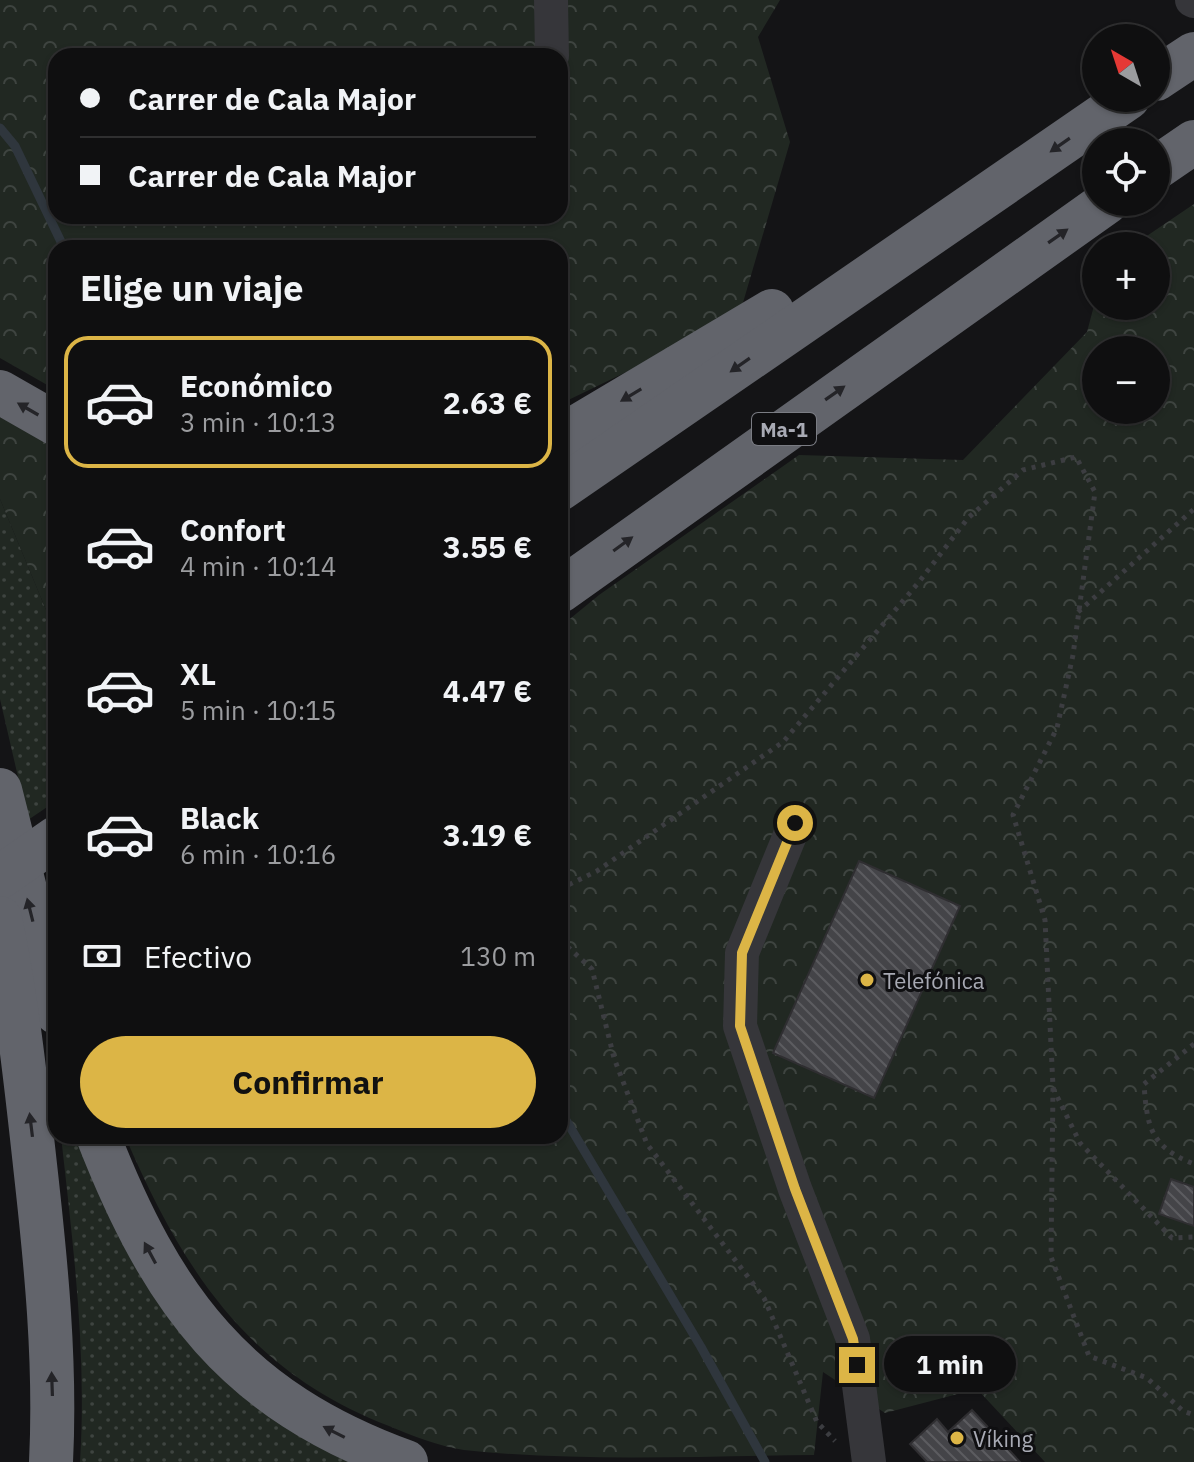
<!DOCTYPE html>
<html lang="es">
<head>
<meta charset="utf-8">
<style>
	:root { --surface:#0f0f10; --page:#181819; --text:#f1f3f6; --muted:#9b9c9f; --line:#2f2f30; --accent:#dcb546 }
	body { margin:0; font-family:"IBM Plex Sans",sans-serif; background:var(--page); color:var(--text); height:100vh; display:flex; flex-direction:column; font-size:30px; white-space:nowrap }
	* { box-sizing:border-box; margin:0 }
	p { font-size:26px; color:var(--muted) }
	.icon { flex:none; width:44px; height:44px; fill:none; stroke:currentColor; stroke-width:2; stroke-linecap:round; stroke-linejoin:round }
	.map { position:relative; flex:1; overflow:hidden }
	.details { position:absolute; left:48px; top:240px; width:520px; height:904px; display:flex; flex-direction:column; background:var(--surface); border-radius:24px; box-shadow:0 2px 6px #0004,0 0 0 2px var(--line) }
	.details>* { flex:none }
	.guide { position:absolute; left:48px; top:48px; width:520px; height:176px; border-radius:24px; box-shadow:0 2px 6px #0004,0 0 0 2px var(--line); display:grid; align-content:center; height:176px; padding:0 32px; background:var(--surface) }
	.needle { width:52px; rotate:321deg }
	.buttons { position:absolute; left:1082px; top:24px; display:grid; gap:16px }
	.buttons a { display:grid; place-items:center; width:88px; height:88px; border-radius:50%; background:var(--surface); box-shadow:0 2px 6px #0004,0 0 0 2px var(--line); font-size:40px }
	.end { position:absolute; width:36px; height:36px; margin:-18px; border:10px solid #dcb546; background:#111; box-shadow:0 0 0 4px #111 }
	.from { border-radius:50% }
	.bubble { position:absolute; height:56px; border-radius:28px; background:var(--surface); box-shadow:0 2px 6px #0004,0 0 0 2px var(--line); font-size:26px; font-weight:800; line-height:56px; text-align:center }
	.guide b { display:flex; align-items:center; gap:28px; height:76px; font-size:30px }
	.guide b+b { border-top:2px solid var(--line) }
	.guide i { width:20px; height:20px; background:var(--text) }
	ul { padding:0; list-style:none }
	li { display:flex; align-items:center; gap:24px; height:132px; margin:0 16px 12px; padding:0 16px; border:4px solid transparent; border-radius:24px }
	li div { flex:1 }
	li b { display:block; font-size:30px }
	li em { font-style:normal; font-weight:800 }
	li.selected { border-color:var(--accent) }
	li>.icon { width:72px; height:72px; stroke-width:1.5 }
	h2 { padding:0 32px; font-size:36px; line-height:96px }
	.pay { display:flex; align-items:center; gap:20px; height:88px; padding:0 32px; font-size:30px }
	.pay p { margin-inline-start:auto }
	.button { display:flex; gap:16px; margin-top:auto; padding:16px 32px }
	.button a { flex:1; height:92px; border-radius:48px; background:var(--accent); color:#111; font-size:32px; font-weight:800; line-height:92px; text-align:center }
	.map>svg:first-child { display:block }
	.grass { fill:url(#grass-dots) }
	.forest { fill:url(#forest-crowns); fill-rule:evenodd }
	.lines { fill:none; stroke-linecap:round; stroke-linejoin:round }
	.stream { stroke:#2f363d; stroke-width:9 }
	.building { fill:url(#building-back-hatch); stroke:#2f2e31; stroke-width:2 }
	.path { stroke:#3c3d41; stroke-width:5; stroke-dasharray:4 6; stroke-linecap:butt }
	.minor { stroke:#36363a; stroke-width:34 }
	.motorway { stroke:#62646b; stroke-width:44 }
	.oneway { fill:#242428 }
	.route { stroke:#dcb546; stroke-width:10 }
	.poi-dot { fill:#dcb546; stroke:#0f0f11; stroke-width:3 }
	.labels { text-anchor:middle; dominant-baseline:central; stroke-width:6; stroke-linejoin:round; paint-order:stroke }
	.shield { fill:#0f0f11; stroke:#7a7c83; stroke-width:2 }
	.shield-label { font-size:20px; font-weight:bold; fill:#a8aab4 }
	.poi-label { font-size:22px; fill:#a8aab4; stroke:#0f0f11; text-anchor:start }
</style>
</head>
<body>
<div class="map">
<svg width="1194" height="1462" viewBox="0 0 1194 1462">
	<defs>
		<pattern id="grass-dots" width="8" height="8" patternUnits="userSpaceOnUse" patternTransform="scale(2)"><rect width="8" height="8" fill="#212822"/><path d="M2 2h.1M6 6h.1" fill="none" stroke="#3e4440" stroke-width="1.8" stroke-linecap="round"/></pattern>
		<pattern id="forest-crowns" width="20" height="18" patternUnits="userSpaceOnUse" patternTransform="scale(2)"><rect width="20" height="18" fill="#212822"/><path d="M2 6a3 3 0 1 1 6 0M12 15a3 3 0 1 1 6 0" fill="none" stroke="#3e4440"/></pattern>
		<pattern id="building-back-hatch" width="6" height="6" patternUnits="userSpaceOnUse" patternTransform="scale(2)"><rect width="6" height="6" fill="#444448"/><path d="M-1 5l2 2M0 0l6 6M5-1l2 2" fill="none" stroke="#5c5c60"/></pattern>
	</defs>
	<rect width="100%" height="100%" fill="#141416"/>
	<!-- grass -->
	<g class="grass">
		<path d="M0,499L56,634V801L28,820L0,699Z"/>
		<path d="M61,1136H81L102,1192L358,1462H80C87,1353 73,1244 61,1136Z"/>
	</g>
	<!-- forest -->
	<g class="forest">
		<path d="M0,0H780L758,37L790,142L742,306L674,349L560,404V248H56V390L0,358ZM56,56H560V216H56Z"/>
		<path d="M1194,204V1462H1045L977,1389L885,1413L823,1372L814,1455C700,1456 576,1462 464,1450C438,1446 413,1436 389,1426C248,1372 182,1269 125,1136H560V627L599,595L799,455L963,460L1087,332L1096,298V306H1156V246H1132ZM1096,350H1156V410H1096Z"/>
		<path d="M0,417L56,445V634L0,499Z"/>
	</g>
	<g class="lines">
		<!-- stream -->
		<g class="stream">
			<path d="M0,128L15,146L64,248"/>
			<path d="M560,1110L701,1347L765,1462"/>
		</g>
	</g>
	<!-- building -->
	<g class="building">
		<path d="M859,861L960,906L874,1098L773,1053Z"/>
		<path d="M1171,1179L1194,1187V1226L1159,1214Z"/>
		<path d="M972,1410L1020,1462H927L910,1444L937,1419L948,1432Z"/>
	</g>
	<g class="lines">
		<!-- path -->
		<g class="path">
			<path d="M1078,612L1194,509"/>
			<path d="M560,889L597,871L783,742L919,582L968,518L1023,470L1076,457L1095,492L1073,655L1057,728L1013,815L1045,920L1053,1087L1051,1257L1089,1356L1147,1378L1183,1411L1194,1415"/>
			<path d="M560,940L592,969L614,1058L647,1144L764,1298L817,1422L835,1441"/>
			<path d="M1194,1044L1144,1084C1147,1128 1151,1147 1194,1164"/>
			<path d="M1053,1088L1080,1143L1172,1238L1194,1237"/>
		</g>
		<!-- minor -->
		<g class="minor">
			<path d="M551,0L552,56"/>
			<path d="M1192,0L1194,1"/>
			<path d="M795,823L742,953L740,1026L795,1189L853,1339L869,1462"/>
		</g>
		<!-- motorway -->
		<g class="motorway">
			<path d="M1156,79L1194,54"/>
			<path d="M1156,168L1194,142"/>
			<path d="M0,392L56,424"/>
			<path d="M560,437L772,311"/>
			<path d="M560,489L1128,98"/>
			<path d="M560,591L1107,202"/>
			<path d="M0,790L56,1012"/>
			<path d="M0,877L56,838"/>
			<path d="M0,918C17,999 26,1083 35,1165C46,1263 56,1363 51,1462"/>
			<path d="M98,1136C162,1300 235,1400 406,1462"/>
		</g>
	</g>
	<!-- one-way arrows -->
	<defs><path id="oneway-solid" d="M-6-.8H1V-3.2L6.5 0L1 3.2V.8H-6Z" transform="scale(2)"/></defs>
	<g class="oneway">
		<use href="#oneway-solid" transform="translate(1060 145) rotate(145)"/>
		<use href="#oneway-solid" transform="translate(1058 236) rotate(-35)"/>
		<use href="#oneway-solid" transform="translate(740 365) rotate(145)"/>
		<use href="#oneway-solid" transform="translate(835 393) rotate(-35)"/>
		<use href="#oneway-solid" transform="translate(631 395) rotate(149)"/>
		<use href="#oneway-solid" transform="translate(28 409) rotate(-150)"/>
		<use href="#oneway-solid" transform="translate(623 544) rotate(-36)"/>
		<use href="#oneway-solid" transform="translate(30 910) rotate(-104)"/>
		<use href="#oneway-solid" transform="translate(31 1125) rotate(-97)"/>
		<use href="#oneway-solid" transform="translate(150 1253) rotate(-118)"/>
		<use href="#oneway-solid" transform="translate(52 1384) rotate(-92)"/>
		<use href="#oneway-solid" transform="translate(334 1432) rotate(-153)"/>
	</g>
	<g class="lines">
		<!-- route -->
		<path class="route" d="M795,823L742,953L740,1026L795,1189L853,1339L857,1365"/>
	</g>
	<!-- markers -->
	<g class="poi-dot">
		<circle cx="867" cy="980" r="8"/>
		<circle cx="957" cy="1438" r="8"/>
	</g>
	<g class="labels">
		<!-- shield labels -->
		<rect class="shield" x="752" y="413" width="64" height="32" rx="6"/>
		<g class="shield-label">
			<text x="784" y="429">Ma-1</text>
		</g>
		<!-- poi labels -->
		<g class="poi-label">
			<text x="883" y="980">Telefónica</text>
			<text x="973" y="1438">Víking</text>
		</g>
	</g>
</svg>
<div class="buttons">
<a><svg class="needle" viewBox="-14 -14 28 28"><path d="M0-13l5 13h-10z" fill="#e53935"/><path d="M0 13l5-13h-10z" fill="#9b9c9f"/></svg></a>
<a><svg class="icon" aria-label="locate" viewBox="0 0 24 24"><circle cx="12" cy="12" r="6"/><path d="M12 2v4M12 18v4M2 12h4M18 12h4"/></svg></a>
<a>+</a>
<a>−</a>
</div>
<i class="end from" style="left:795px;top:823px"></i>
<i class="end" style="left:857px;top:1365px"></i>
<div class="bubble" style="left:884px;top:1336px;width:132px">1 min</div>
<div class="guide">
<b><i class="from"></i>Carrer de Cala Major</b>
<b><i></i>Carrer de Cala Major</b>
</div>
<section class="details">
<h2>Elige un viaje</h2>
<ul>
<li class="selected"><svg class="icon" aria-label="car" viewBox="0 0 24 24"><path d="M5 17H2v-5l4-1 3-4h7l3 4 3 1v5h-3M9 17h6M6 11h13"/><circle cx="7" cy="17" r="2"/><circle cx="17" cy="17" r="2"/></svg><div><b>Económico</b><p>3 min · 10:13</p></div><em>2.63 €</em></li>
<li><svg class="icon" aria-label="car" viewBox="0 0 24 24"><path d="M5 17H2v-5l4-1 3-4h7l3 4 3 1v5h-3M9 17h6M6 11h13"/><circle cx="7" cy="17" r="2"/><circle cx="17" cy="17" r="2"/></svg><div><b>Confort</b><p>4 min · 10:14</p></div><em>3.55 €</em></li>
<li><svg class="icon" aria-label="car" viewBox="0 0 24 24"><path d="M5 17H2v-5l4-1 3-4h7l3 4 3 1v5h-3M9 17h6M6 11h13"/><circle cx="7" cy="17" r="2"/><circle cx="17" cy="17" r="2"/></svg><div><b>XL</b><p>5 min · 10:15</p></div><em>4.47 €</em></li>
<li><svg class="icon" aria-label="car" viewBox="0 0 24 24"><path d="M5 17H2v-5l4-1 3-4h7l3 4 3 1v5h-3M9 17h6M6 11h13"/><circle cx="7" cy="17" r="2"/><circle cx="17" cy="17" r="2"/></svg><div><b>Black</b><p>6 min · 10:16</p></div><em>3.19 €</em></li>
</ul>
<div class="pay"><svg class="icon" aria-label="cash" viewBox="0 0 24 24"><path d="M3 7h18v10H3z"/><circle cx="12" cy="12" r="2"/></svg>Efectivo<p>130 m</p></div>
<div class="button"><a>Confirmar</a></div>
</section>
</div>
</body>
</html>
